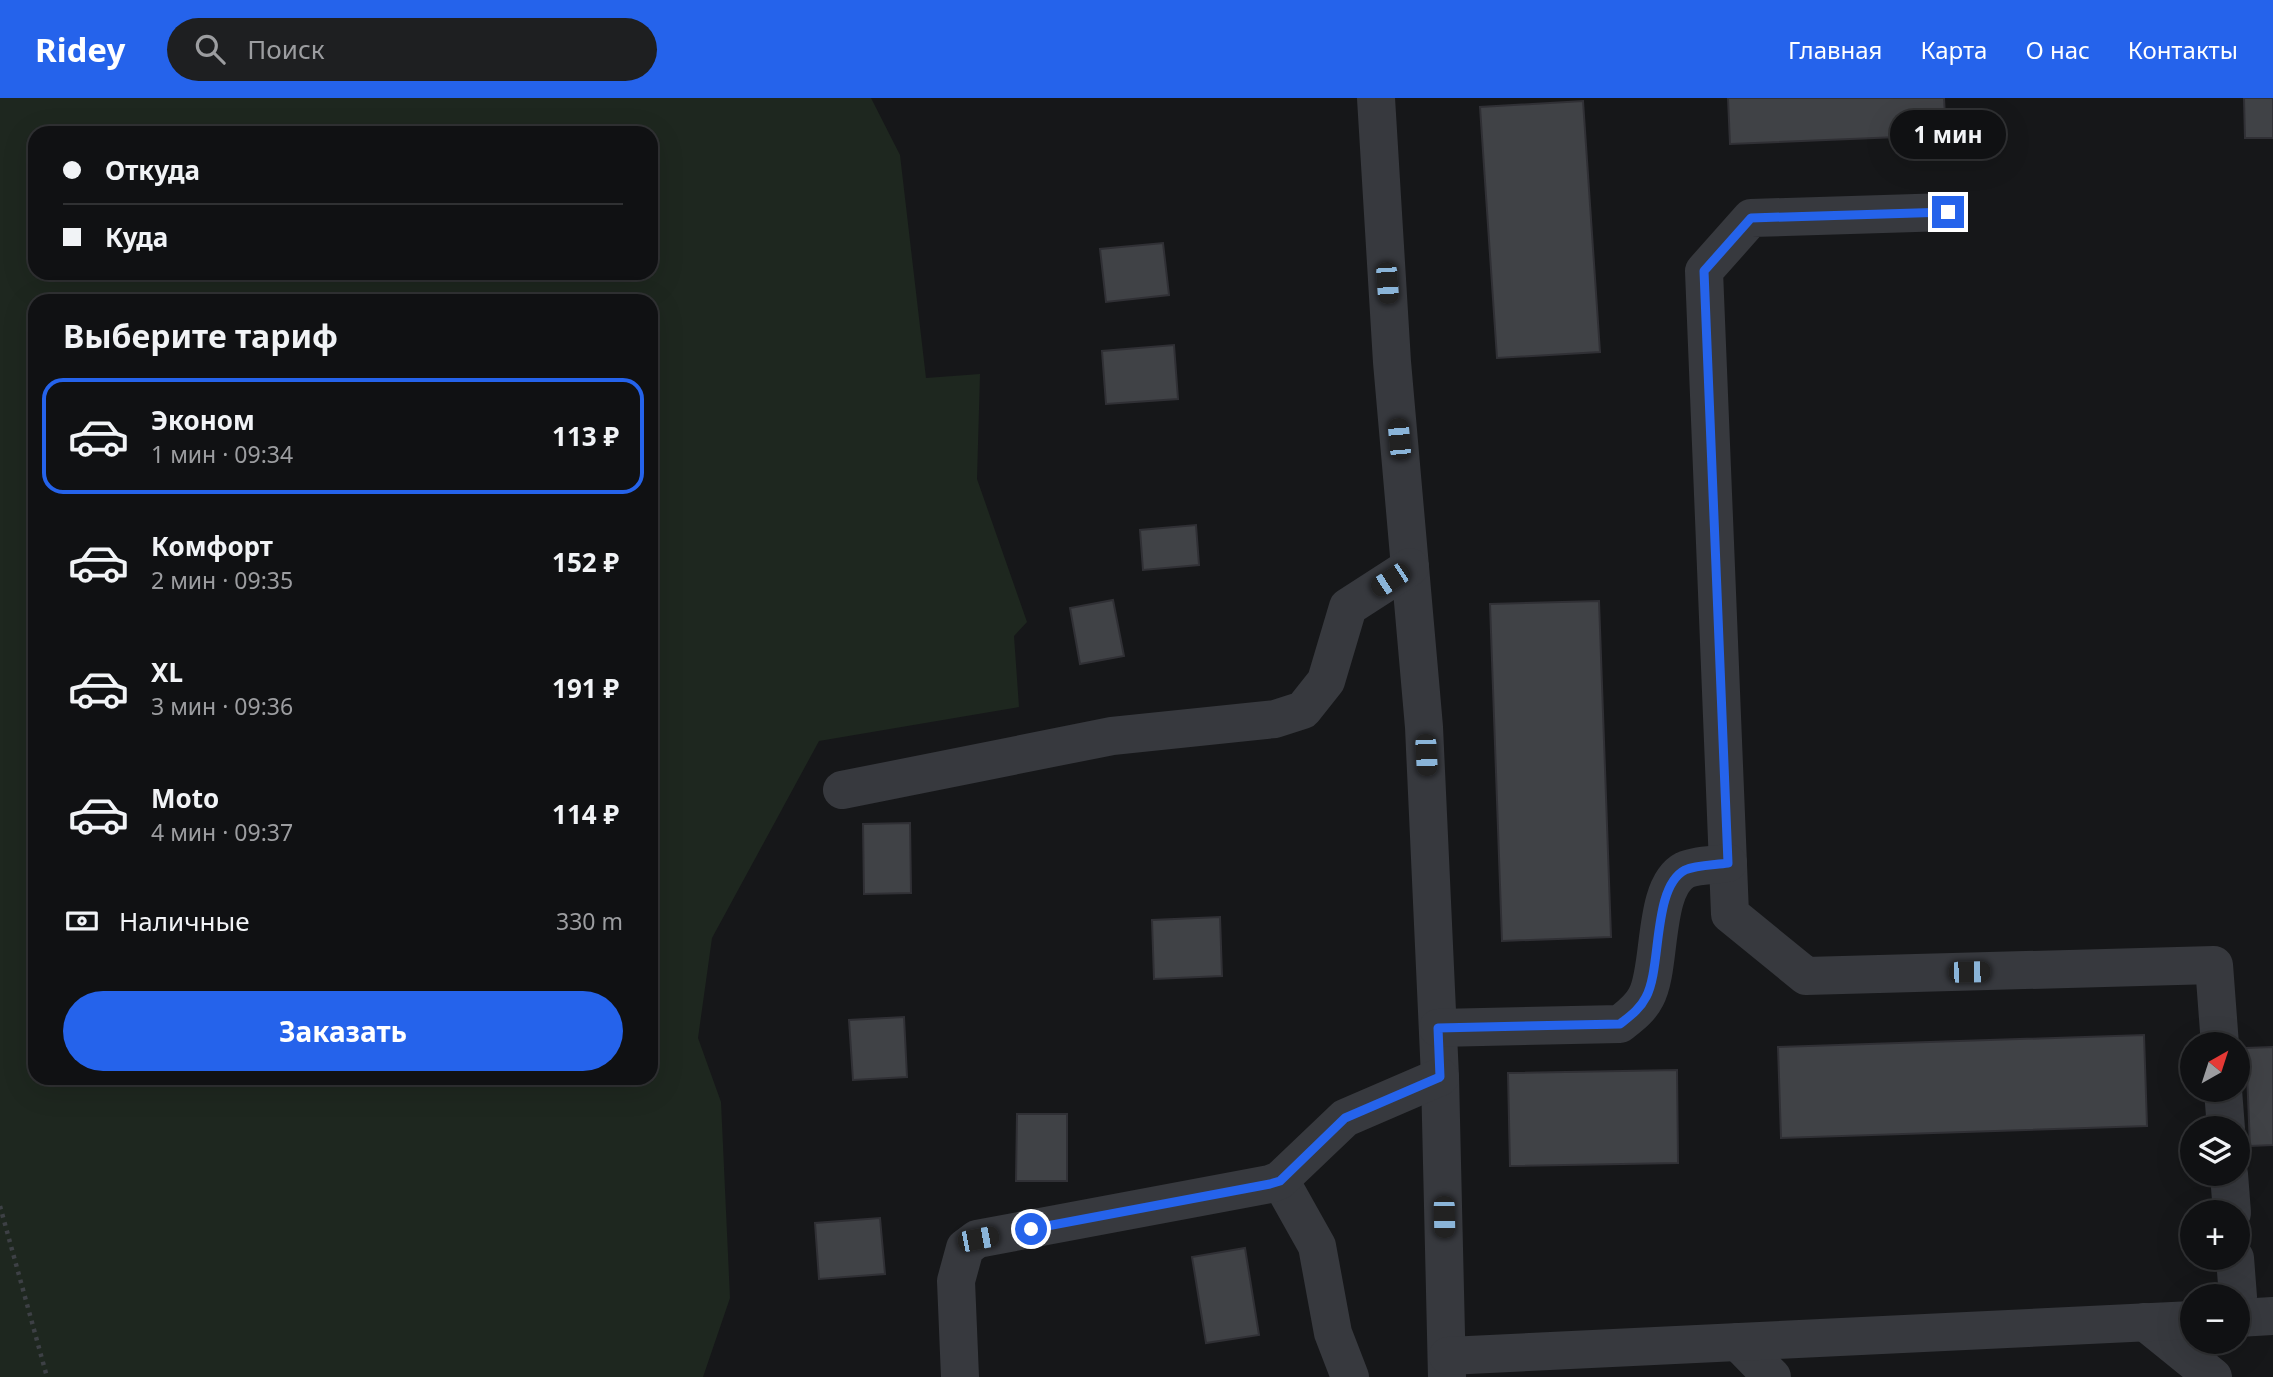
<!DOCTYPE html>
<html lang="ru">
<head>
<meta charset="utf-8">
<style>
	:root { --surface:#101113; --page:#1e1f21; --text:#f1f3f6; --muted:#9c9da0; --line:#303133; --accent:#2563eb }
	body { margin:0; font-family:"Noto Sans",sans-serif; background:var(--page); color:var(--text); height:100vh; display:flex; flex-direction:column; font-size:26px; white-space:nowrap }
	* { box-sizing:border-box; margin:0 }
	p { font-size:23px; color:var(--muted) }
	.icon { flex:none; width:38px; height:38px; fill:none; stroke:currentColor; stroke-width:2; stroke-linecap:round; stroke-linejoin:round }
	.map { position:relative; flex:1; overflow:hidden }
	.panel { position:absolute; left:28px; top:196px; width:630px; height:791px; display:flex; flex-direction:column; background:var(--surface); border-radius:21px; box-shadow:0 7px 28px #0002,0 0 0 2px var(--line) }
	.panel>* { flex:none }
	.top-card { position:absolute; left:28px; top:28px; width:630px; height:154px; border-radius:21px; box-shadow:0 7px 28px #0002,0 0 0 2px var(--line); display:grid; align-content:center; height:154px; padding:0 35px; background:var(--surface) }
	.needle { width:46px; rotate:39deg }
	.controls { position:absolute; left:2180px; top:934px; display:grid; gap:14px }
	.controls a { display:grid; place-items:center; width:70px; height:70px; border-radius:50%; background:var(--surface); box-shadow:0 7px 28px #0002,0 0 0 2px var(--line); font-size:35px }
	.end { position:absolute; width:32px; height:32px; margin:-16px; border:9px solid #2563eb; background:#fff; box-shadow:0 0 0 4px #fff }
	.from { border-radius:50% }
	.bubble { position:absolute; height:49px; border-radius:24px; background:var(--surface); box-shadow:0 7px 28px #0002,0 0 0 2px var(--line); font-size:23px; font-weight:700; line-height:49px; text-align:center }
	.car { position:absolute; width:21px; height:42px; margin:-21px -10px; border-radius:9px; box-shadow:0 0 5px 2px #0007; background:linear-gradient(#222 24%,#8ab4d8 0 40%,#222 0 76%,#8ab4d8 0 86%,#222 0) }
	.top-card b { display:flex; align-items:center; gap:24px; height:66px; font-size:26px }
	.top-card b+b { border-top:2px solid var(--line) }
	.top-card i { width:18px; height:18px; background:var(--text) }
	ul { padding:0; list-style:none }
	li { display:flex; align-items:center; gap:21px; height:116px; margin:0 14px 10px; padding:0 21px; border:4px solid transparent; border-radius:21px }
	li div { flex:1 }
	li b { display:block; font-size:26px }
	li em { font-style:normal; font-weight:700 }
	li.current { border-color:var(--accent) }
	li>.icon { width:63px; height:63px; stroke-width:1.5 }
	h2 { padding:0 35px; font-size:32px; line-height:84px }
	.pay { display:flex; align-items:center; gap:18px; height:77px; padding:0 35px; font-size:26px }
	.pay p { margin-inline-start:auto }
	.action { display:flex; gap:14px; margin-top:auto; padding:14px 35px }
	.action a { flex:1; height:80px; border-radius:42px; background:var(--accent); color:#fff; font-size:28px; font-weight:700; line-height:80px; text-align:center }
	header { display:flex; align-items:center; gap:42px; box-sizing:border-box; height:98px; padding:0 35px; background:var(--accent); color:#fff }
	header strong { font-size:33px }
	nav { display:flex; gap:38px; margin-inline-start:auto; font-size:24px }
	.search { width:490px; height:63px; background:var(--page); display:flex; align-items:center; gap:18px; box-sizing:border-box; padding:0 24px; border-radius:38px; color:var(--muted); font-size:26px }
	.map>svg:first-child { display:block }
	.green { fill:#1e271f; fill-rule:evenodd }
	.building { fill:#404246; stroke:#303035; stroke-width:2 }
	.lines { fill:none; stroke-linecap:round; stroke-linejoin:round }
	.path { stroke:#3d4045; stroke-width:4.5; stroke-dasharray:3.5 5; stroke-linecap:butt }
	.minor { stroke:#37393e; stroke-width:38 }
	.route { stroke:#2563eb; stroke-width:9 }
</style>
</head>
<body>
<header>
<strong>Ridey</strong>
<div class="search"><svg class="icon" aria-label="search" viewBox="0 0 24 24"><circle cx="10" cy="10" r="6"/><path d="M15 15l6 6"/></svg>Поиск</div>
<nav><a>Главная</a><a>Карта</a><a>О нас</a><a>Контакты</a></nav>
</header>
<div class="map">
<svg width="2273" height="1279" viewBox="0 0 2273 1279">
	<rect width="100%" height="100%" fill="#161719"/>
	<!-- green -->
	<path class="green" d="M0,0H871L900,57L926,280L980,276L977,381L1027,524L1014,538L1019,609L819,643L712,840L698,940L721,1004L730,1200L703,1279H0ZM35,35H651V175H35ZM35,203H651V980H35Z"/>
	<!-- building -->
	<g class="building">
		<path d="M1728,0H1944L1946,37L1730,46Z"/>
		<path d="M2244,0H2273V40H2245Z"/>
		<path d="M1583,3L1600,254L1497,260L1480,9Z"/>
		<path d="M1163,145L1169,197L1106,204L1100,151Z"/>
		<path d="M1174,247L1178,301L1106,306L1102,253Z"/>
		<path d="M1196,427L1199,467L1143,472L1140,432Z"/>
		<path d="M1113,502L1124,558L1080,566L1070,510Z"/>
		<path d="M1599,503L1611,839L1502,843L1490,506Z"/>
		<path d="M910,725L911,795L864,796L863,726Z"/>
		<path d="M1220,819L1222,878L1154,881L1152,822Z"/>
		<path d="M904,919L907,979L853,982L849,922Z"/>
		<path d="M2144,937L2147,1028L1781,1040L1778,949Z"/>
		<path d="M2273,949V1047L2250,1048L2246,950Z"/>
		<path d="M1677,972L1678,1065L1510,1068L1508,975Z"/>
		<path d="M1017,1016H1067V1083H1016Z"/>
		<path d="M880,1120L885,1176L819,1181L815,1125Z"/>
		<path d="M1245,1150L1259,1237L1206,1245L1192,1159Z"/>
	</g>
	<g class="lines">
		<!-- path -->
		<path class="path" d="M0,1108L47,1279"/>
		<!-- minor -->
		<g class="minor">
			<path d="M1376,0L1392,264L1424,629L1440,979L1447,1279"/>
			<path d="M1948,114L1751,120L1704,173L1730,816L1806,878L2214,867L2220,947"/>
			<path d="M842,692L1112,638L1275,621L1303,612L1326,583L1348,509L1410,469"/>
			<path d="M1438,930L1620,926C1630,918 1640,911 1646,899C1662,870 1652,789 1685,772C1696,767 1715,767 1728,765"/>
			<path d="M2223,992L2226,1031"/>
			<path d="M2229,1076L2232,1115"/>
			<path d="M1280,1082L1317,1148L1333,1235L1350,1279"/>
			<path d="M2235,1160L2238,1199"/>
			<path d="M2238,1220L2273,1218"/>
			<path d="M2145,1224L2213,1279"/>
			<path d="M1738,1244L1772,1279"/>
			<path d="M1448,1258L2193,1222"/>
			<path d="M960,1279L956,1183L965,1150L977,1141L1270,1086L1280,1082L1345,1020L1440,979"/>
		</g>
	</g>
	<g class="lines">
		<!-- route -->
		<path class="route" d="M1031,1131L1270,1086L1280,1083L1345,1020L1440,979L1438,930L1620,926C1630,918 1640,911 1646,899C1662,870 1652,789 1685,772C1696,767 1715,767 1728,765L1704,173L1751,120L1948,114"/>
	</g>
</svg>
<div class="controls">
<a><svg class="needle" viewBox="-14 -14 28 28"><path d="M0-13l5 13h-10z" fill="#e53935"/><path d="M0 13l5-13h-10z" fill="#9c9da0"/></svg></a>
<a><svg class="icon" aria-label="layers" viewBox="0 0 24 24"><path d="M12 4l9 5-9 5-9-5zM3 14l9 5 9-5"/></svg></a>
<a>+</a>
<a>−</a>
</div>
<i class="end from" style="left:1031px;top:1131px"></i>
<i class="end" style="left:1948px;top:114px"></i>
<div class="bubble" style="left:1890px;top:12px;width:116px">1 мин</div>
<i class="car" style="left:1387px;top:185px;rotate:176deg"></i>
<i class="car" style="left:1399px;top:341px;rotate:355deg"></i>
<i class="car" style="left:1390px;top:482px;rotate:237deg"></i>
<i class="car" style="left:1426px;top:657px;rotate:177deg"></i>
<i class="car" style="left:1969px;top:874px;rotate:89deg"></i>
<i class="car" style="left:1444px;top:1119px;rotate:179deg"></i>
<i class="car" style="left:978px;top:1141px;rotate:79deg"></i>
<div class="top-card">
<b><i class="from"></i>Откуда</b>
<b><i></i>Куда</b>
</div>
<section class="panel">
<h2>Выберите тариф</h2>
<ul>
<li class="current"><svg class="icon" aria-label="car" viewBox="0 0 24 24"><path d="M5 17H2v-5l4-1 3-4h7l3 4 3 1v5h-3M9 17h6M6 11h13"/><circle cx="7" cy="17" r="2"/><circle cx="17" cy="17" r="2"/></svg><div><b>Эконом</b><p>1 мин · 09:34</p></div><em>113 ₽</em></li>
<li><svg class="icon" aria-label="car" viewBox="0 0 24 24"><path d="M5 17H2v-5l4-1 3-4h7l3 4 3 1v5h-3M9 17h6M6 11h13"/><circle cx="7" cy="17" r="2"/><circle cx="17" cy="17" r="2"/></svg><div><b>Комфорт</b><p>2 мин · 09:35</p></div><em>152 ₽</em></li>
<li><svg class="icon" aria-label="car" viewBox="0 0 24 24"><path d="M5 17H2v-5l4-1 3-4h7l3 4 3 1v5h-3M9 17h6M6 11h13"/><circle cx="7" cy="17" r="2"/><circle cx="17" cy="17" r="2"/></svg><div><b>XL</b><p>3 мин · 09:36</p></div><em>191 ₽</em></li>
<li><svg class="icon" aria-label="car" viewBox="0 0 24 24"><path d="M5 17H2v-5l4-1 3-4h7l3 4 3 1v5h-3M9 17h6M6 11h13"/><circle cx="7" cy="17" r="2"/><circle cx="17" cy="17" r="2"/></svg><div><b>Moto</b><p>4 мин · 09:37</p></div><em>114 ₽</em></li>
</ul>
<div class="pay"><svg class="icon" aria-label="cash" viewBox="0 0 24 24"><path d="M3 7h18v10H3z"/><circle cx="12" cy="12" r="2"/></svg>Наличные<p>330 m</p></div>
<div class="action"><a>Заказать</a></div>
</section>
</div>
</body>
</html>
